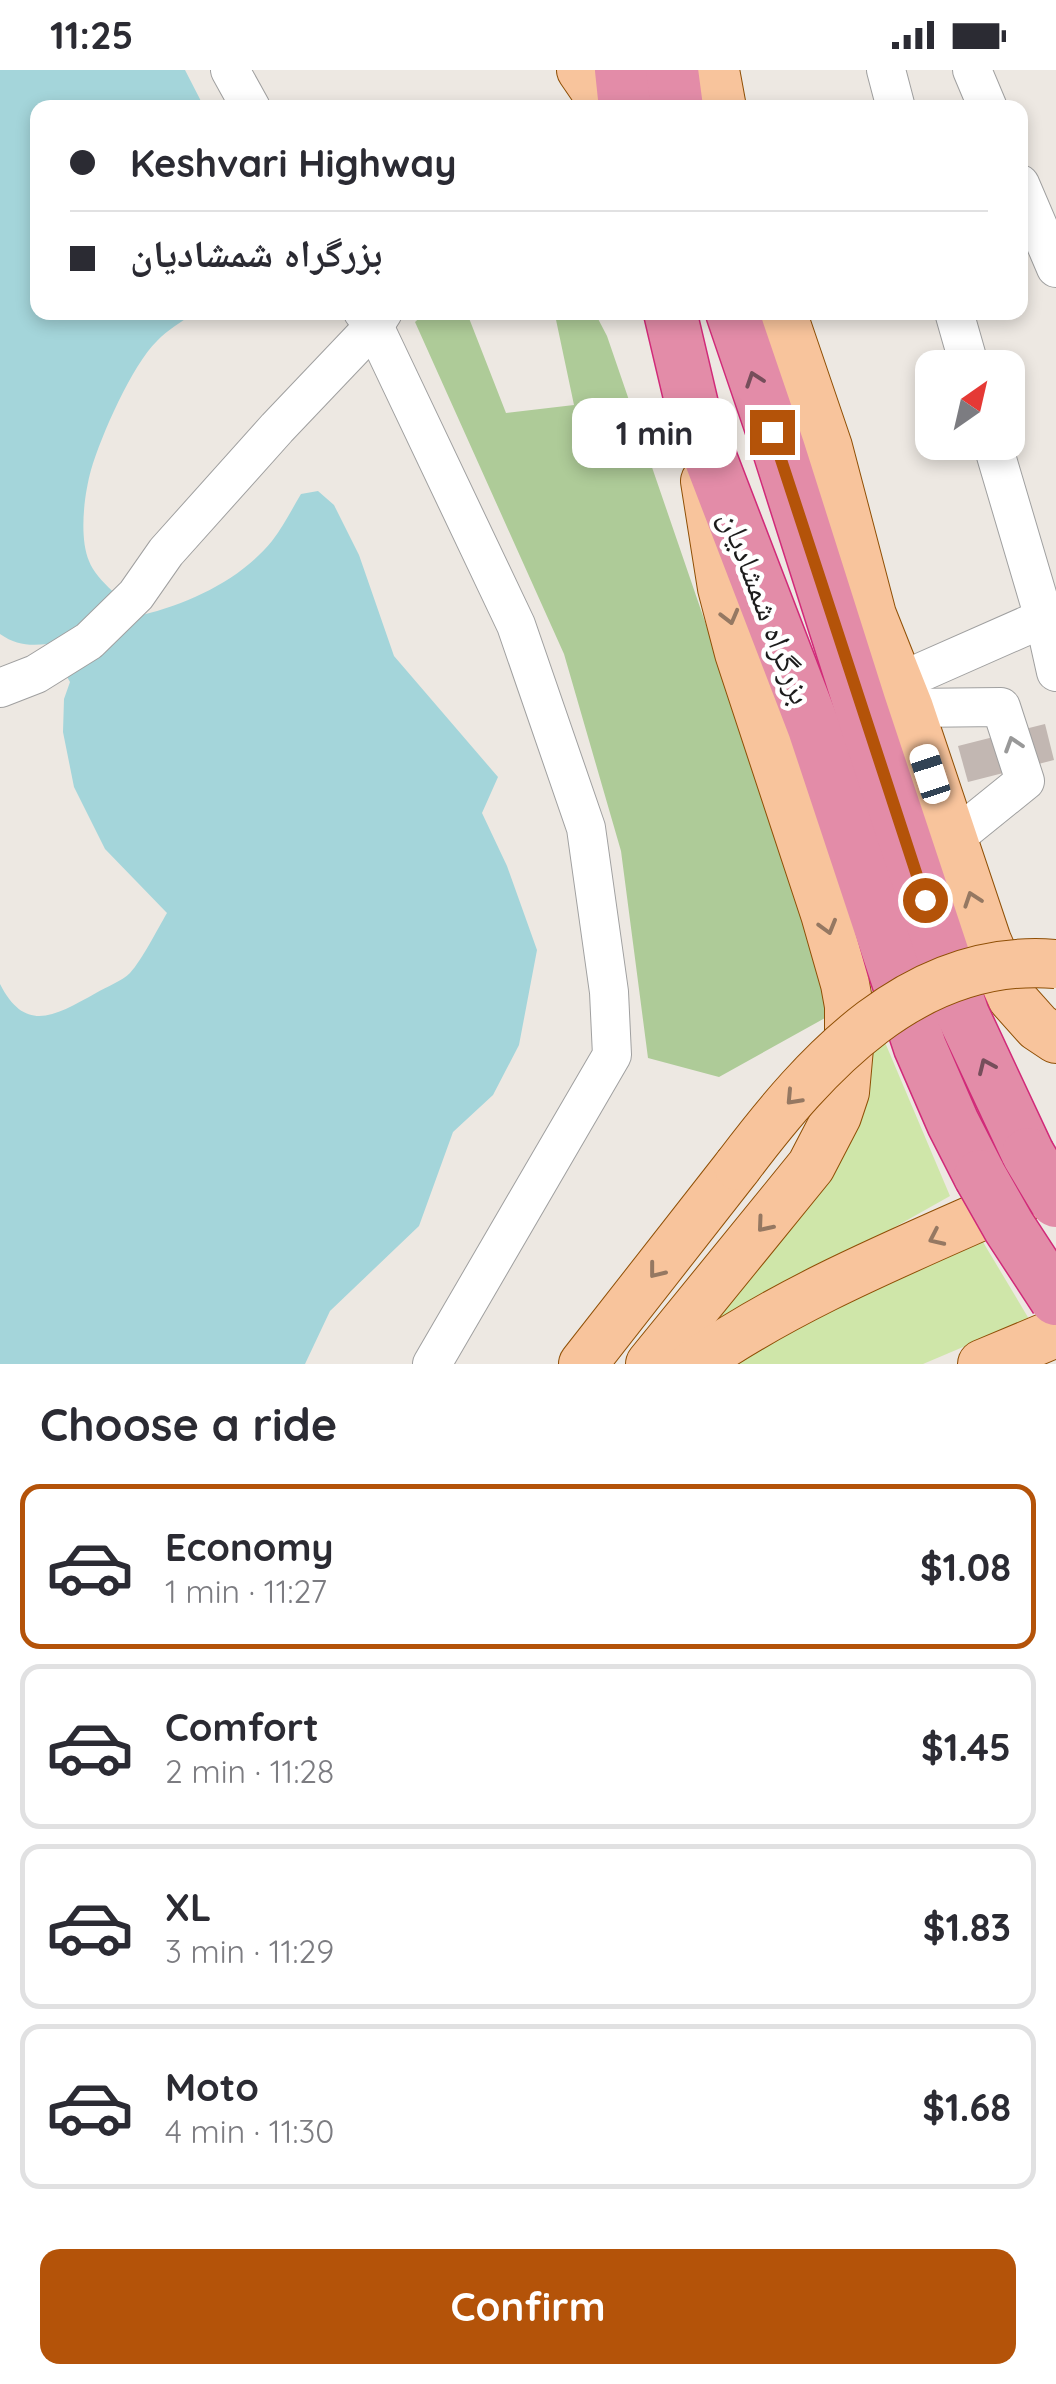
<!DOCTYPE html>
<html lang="en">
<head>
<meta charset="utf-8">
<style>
	:root { --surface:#fff; --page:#f7f7f7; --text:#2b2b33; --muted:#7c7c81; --line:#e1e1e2; --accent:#b45309 }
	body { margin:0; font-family:Quicksand,"Noto Naskh Arabic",sans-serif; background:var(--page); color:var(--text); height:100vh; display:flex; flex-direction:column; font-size:38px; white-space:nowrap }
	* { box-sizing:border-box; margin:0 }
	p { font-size:32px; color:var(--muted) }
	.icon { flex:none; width:55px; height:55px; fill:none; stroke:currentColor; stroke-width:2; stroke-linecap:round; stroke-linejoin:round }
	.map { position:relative; height:1294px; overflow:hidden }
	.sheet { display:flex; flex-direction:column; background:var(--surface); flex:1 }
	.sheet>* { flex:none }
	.hud { position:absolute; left:30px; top:30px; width:998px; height:220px; border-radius:20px; box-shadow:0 5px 15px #0003; display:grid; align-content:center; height:220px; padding:0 40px; background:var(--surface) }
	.needle { width:65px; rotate:34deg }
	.buttons { position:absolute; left:915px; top:280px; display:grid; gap:20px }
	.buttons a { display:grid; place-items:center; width:110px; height:110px; border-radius:20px; background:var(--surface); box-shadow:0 5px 15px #0003; font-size:50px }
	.end { position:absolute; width:45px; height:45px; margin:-22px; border:12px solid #b45309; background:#fff; box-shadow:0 0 0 5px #fff }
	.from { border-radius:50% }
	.bubble { position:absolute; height:70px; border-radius:20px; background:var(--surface); box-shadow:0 5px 15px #0003; font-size:32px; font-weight:700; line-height:70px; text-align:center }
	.car { position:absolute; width:30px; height:60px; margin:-30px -15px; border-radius:12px; box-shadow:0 0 8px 2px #0007; background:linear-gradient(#fff 24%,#345 0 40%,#fff 0 76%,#345 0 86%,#fff 0) }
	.hud b { display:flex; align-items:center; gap:35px; height:95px; font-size:38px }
	.hud b+b { border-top:2px solid var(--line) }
	.hud i { width:25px; height:25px; background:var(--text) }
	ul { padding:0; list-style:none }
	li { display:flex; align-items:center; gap:30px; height:165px; margin:0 20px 15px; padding:0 20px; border:5px solid var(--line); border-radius:20px }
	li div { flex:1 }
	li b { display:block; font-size:38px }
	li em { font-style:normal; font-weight:700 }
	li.selected { border-color:var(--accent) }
	li>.icon { width:90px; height:90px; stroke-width:1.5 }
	h2 { padding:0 40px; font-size:45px; line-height:120px }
	.cta { display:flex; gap:20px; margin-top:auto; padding:20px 40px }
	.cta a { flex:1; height:115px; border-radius:20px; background:var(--accent); color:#fff; font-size:40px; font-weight:700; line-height:115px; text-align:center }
	.status { display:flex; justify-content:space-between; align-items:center; height:70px; padding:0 50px; background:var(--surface); direction:ltr }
	.status svg { height:28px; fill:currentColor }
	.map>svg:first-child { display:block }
	.grass { fill:#cfe6a9 }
	.forest { fill:#aecb98 }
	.water { fill:#a4d5da }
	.building { fill:#c2b7b2 }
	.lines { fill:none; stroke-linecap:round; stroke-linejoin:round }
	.minor-casing { stroke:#a0a0a0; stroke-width:40 }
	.major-casing { stroke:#8f4f05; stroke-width:50 }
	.highway-casing { stroke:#d12a79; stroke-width:55 }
	.minor { stroke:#fff; stroke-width:38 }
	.major { stroke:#f8c49c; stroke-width:48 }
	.highway { stroke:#e38ca8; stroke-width:52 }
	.major-bridge-casing { stroke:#8f4f05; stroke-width:50; stroke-linecap:butt }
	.highway-bridge-casing { stroke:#d12a79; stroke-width:55; stroke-linecap:butt }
	.major-bridge { stroke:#f8c49c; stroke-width:48 }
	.highway-bridge { stroke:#e38ca8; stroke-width:52 }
	.oneway { stroke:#764e5b }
	.oneway2 { stroke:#957862 }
	.oneway3 { stroke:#999 }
	.route { stroke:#b45309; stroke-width:12 }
	.labels { text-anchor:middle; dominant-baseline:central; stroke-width:9; stroke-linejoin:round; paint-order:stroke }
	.street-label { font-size:32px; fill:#1c1c1c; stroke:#fff }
</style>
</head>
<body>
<div class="status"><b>11:25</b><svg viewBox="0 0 49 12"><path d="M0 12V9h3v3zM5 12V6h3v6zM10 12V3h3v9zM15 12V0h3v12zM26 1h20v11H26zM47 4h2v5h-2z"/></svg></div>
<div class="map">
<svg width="1056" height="1294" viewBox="0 0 1056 1294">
	<rect width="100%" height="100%" fill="#ede8e2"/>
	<!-- grass -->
	<g class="grass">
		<path d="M884,970L950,1126L696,1269L864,986Z"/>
		<path d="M983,1172L1029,1249L923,1294H725L831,1237Z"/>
	</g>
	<!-- forest -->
	<path class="forest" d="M425,243H467L506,343L574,335L555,245L552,243H595L607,266L798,823L834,943L719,1007L648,988L621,781L564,584L415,252Z"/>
	<!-- water -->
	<path class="water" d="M0,0H185L204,37L38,38V242L193,243C182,252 167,260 157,271C132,295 101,366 91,400C84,425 79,467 89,491C97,512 125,531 142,545C190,533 240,510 272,471C283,457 292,439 301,424L318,421L334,435L359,485L394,586L498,707L482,743L507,796L537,880L519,975L493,1025L453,1062L419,1156L330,1241L305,1294H0V914C26,965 56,945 96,923C106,917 122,911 130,903C142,890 157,860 167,843L105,779L74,717L63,662L64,629L70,612L48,574C29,576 16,575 0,564Z"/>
	<!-- building -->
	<path class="building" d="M1045,654L1054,690L968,712L958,676Z"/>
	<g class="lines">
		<defs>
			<g id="minor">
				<path d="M230,0L251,38"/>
				<path d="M886,0L896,38"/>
				<path d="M972,0L988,38"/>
				<path d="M1020,114L1056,198"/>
				<path d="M363,242L374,256L516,555L586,758L609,922L612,985L432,1294"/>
				<path d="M954,242L970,298"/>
				<path d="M992,372L1044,548L1056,602"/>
				<path d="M899,612L1044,548L1056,545"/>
				<path d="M0,618L36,604L89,571L136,525L166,482L277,358L374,256L383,242"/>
				<path d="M909,638L1001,637L1025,711L952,770"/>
			</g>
			<g id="major">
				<path d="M581,0L607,38"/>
				<path d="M715,0L722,38"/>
				<path d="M782,242L828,377L872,545L909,638L987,871L1012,928L1038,957L1056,969"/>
				<path d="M583,1294L738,1096"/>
				<path d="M650,1294L811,1096L837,1046L845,1022L849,978V936L845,914L825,844L739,583L722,518L705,411"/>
				<path d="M694,1294C797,1222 921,1174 1035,1122"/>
				<path d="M982,1294L1056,1263"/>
			</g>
			<g id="highway">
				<path d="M621,0L625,38"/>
				<path d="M672,0L677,38"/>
				<path d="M670,242L695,348L814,658L920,977L953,1053L980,1106"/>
				<path d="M732,242L779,380L860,635L963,945L1028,1084"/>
			</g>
		</defs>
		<!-- minor casing -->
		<use href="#minor" class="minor-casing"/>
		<!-- major casing -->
		<use href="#major" class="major-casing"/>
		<!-- highway casing -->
		<use href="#highway" class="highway-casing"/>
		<!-- minor -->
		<use href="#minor" class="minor"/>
		<!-- major -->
		<use href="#major" class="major"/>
		<!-- highway -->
		<use href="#highway" class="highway"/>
		<defs>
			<path id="major-bridge" d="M738,1096C815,994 914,882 1056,894"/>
			<g id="highway-bridge">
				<path d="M1028,1084L1056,1131"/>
				<path d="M980,1106L1009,1157L1056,1229"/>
			</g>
		</defs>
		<!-- major-bridge casing -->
		<use href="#major-bridge" class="major-bridge-casing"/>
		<!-- highway-bridge casing -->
		<use href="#highway-bridge" class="highway-bridge-casing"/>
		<!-- major-bridge -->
		<use href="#major-bridge" class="major-bridge"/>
		<!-- highway-bridge -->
		<use href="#highway-bridge" class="highway-bridge"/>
	</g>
	<!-- one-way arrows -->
	<defs><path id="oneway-chevron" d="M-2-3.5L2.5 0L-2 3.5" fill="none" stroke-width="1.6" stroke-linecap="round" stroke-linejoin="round" transform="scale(2.5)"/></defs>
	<g class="oneway">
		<use href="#oneway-chevron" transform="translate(754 309) rotate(-109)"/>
		<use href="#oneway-chevron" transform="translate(986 996) rotate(-114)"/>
	</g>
	<g class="oneway2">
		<use href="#oneway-chevron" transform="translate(730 547) rotate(75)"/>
		<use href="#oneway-chevron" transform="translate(972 829) rotate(-109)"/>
		<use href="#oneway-chevron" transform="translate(828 857) rotate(74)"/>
		<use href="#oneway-chevron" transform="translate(793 1028) rotate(133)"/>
		<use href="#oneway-chevron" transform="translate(764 1155) rotate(130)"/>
		<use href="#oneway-chevron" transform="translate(936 1168) rotate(155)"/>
		<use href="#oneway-chevron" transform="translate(656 1201) rotate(128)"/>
	</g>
	<use class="oneway3" href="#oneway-chevron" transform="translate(1013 674) rotate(-108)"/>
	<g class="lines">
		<!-- route -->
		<path class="route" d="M772,362L925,830"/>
	</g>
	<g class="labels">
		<!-- street labels -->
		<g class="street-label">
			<text transform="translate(767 537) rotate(69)">بزرگراه شمشادیان</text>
		</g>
	</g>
</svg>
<div class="buttons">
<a><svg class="needle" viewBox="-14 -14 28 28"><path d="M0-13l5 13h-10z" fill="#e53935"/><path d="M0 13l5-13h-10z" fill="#7c7c81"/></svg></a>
</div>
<i class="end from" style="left:925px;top:830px"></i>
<i class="end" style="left:772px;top:362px"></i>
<div class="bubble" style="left:572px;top:328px;width:165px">1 min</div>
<i class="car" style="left:930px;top:704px;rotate:342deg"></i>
<div class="hud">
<b><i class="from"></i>Keshvari Highway</b>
<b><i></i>بزرگراه شمشادیان</b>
</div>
</div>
<section class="sheet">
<h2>Choose a ride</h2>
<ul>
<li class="selected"><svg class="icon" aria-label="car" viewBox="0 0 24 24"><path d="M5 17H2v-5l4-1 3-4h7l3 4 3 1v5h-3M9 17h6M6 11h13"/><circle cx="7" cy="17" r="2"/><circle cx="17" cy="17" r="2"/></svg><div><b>Economy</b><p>1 min · 11:27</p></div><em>$1.08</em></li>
<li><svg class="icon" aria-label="car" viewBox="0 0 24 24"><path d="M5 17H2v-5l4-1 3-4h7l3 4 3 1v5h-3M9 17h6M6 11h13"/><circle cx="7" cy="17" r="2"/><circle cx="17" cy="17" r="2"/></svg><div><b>Comfort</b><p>2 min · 11:28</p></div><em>$1.45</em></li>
<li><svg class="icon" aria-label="car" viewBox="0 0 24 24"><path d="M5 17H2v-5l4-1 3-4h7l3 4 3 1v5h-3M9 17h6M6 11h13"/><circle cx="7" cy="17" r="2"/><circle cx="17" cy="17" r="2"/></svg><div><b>XL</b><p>3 min · 11:29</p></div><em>$1.83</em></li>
<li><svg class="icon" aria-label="car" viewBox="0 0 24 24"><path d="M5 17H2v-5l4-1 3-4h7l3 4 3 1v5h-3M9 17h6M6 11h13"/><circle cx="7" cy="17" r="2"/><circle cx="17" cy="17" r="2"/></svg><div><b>Moto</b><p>4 min · 11:30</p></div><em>$1.68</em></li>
</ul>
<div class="cta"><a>Confirm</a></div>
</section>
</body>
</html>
